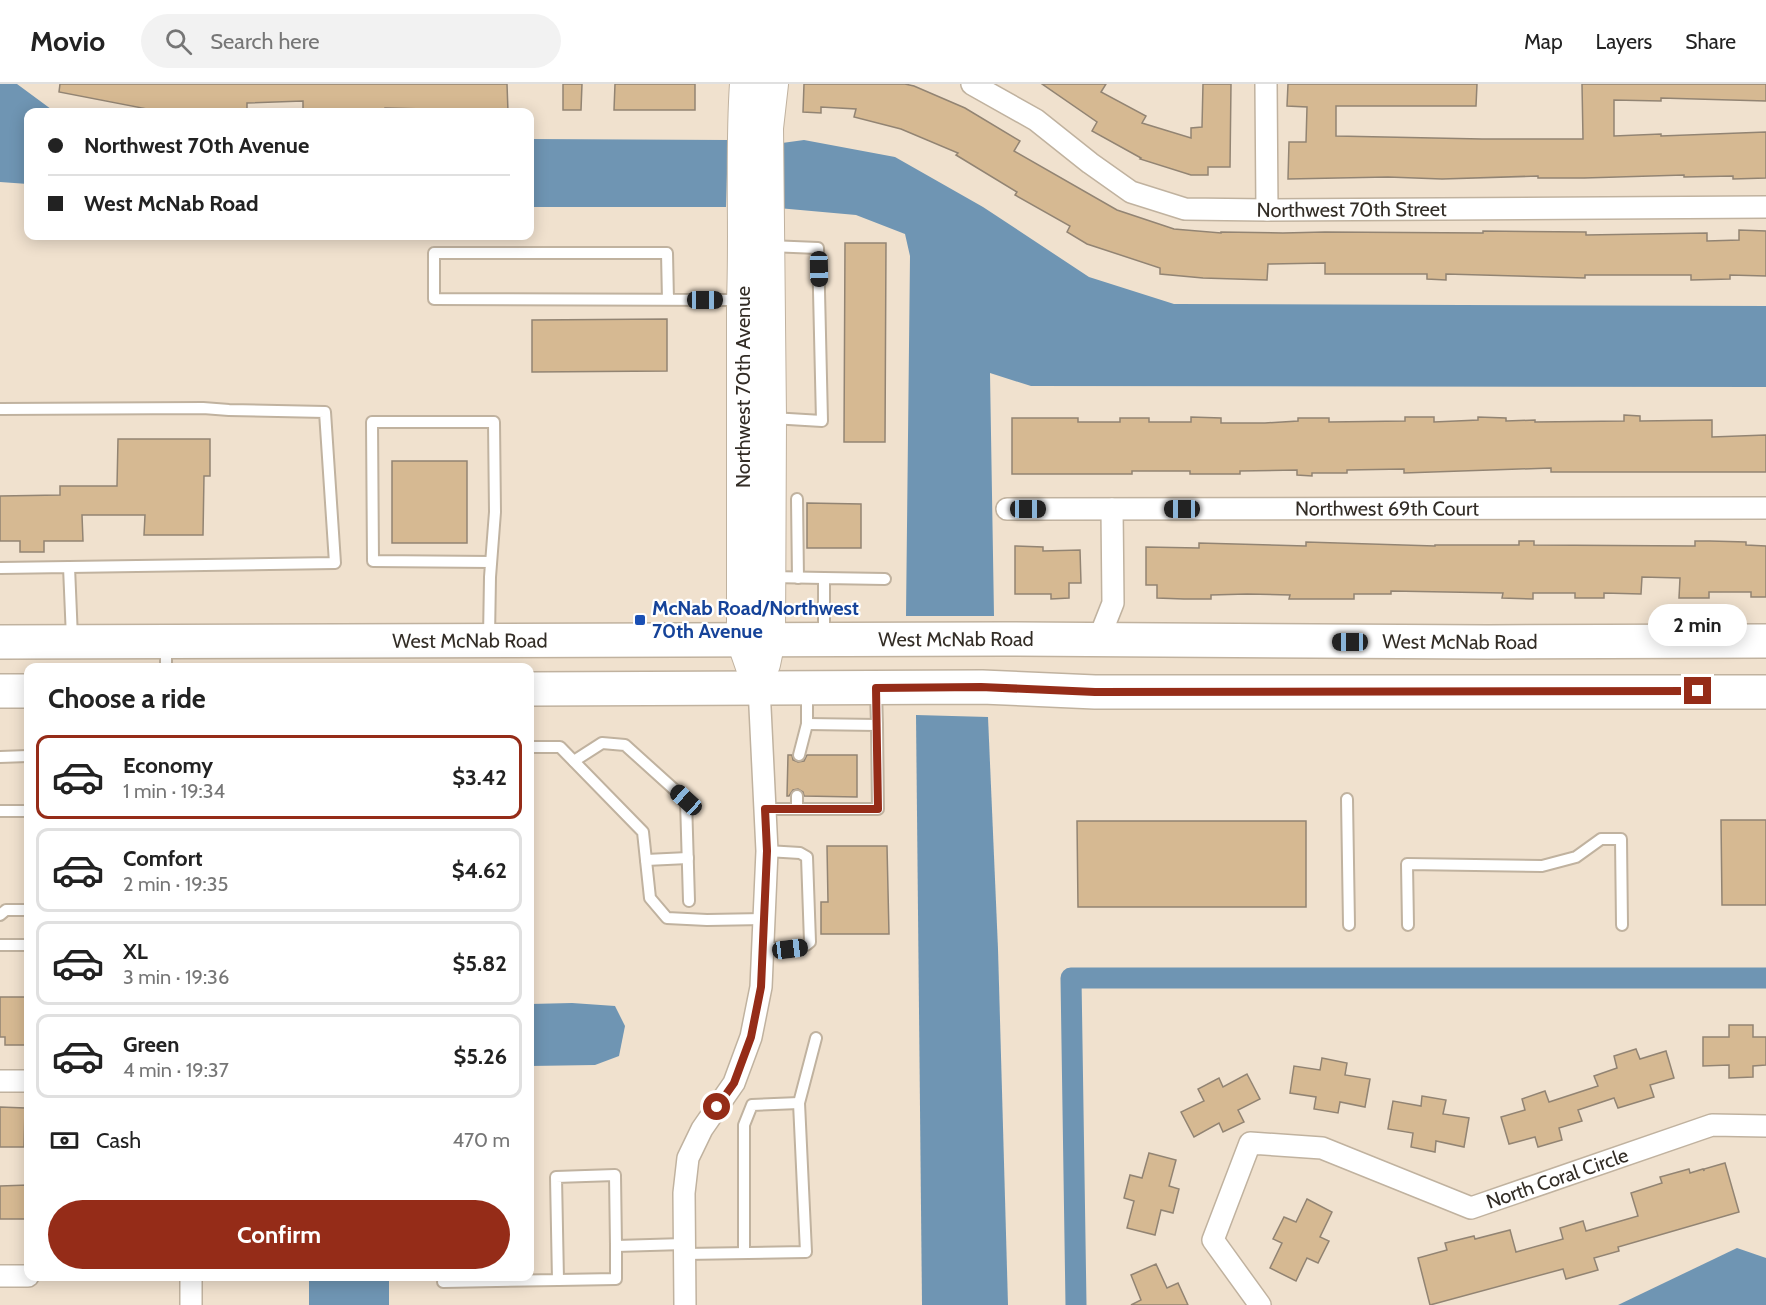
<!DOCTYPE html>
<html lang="en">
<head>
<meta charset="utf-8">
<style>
	:root { --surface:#fff; --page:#f2f2f2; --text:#222; --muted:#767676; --line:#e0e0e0; --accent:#952c18 }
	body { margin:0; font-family:Cabin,sans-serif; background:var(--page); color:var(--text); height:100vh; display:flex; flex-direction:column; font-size:22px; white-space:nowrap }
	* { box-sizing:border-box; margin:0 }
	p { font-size:20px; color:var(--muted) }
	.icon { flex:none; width:33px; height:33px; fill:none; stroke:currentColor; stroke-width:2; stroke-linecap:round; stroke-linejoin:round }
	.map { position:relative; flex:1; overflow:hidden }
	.side { position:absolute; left:24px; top:579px; width:510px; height:618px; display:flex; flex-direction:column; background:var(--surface); border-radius:12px; box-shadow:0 3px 15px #0003 }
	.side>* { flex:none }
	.guide { position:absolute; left:24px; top:24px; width:510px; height:132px; border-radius:12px; box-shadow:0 3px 15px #0003; display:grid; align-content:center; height:132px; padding:0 24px; background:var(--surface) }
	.end { position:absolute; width:27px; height:27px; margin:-14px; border:8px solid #952c18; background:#fff; box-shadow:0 0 0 3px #fff }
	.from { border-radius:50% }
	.bubble { position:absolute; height:42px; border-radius:21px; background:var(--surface); box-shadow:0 3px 15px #0003; font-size:20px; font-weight:800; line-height:42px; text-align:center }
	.car { position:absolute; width:18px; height:36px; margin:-18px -9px; border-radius:8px; box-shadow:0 0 4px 2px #0007; background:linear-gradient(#222 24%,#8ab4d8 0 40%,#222 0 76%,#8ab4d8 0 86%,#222 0) }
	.guide b { display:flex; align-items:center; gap:21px; height:57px; font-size:22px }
	.guide b+b { border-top:2px solid var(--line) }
	.guide i { width:15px; height:15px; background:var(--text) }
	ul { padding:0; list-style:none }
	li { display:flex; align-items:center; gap:18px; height:84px; margin:0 12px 9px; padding:0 12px; border:3px solid var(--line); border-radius:12px }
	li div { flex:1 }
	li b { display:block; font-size:22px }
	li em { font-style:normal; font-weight:800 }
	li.active { border-color:var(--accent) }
	li>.icon { width:54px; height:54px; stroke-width:1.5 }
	h2 { padding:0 24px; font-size:27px; line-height:72px }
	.pay { display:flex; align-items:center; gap:15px; height:66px; padding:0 24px; font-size:22px }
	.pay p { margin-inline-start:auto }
	.cta { display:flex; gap:12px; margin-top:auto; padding:12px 24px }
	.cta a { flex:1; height:69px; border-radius:36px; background:var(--accent); color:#fff; font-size:24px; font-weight:800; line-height:69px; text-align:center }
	header { display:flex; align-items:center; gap:36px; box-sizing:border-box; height:84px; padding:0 30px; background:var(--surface); border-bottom:2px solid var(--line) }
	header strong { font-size:28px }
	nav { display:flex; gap:33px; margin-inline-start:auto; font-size:21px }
	.search { width:420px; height:54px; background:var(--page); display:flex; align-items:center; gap:15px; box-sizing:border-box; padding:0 21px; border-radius:33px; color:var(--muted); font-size:22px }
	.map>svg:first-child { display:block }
	.water { fill:#6f95b3 }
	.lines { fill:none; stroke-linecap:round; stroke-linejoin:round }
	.canal { stroke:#6f95b3; stroke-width:21 }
	.building { fill:#d6b992; stroke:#928473; stroke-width:1.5 }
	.lane-casing { stroke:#c0b29f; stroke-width:14 }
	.street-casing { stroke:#c0b29f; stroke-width:24 }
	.secondary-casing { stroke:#c0b29f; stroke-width:34 }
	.primary-casing { stroke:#c0b29f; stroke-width:36 }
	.lane { stroke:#fff; stroke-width:10 }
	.street { stroke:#fff; stroke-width:21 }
	.secondary { stroke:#fff; stroke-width:32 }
	.primary { stroke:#fff; stroke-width:33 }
	.route { stroke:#952c18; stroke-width:8 }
	.transit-dot { fill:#1a4fb4; stroke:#fff; stroke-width:2 }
	.labels { text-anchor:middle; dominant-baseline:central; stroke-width:4.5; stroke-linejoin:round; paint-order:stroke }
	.street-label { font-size:20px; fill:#332d26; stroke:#fff }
	.transit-label { font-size:20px; font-weight:bold; fill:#164399; stroke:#fff; text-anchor:start }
</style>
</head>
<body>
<header>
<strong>Movio</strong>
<div class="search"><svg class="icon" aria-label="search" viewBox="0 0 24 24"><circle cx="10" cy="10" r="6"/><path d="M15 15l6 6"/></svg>Search here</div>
<nav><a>Map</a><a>Layers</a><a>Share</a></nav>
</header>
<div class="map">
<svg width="1766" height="1221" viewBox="0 0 1766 1221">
	<rect width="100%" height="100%" fill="#f0e1ce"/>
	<!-- water -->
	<g class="water">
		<path d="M0,0H17L55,28H28V100L0,98Z"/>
		<path d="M530,55L728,56L726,123H530Z"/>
		<path d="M804,56L895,73L983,123L1089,193L1174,220L1766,222V303L1031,302L990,289L994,532H906L910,172L905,150L856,131L778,124L782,59Z"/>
		<path d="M916,631L988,633L998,865L1008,1221H922Z"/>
		<path d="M572,919L615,922L625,942L619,972L595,981L530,982V920Z"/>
		<path d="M1737,1164L1766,1174V1221H1618Z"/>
		<rect x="309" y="1193" width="80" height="28"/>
	</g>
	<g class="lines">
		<!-- canal -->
		<path class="canal" d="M1076,1221L1071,894H1766"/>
	</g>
	<!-- building -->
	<g class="building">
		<path d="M60,0H507L508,28H468V26L385,24V28H356V26H303V17L247,19V28H158V27L59,8Z"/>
		<path d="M563,0H582L581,26H563Z"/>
		<path d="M615,0H695V26H614Z"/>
		<path d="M804,0H905L914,2L965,24L1020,57L1014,67L1117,126L1174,145L1221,149V148L1283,149L1325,148L1483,149V147L1586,148V151L1707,149V157L1739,156V146L1766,147V192L1730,191V195L1691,196V191H1585V194L1446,190V196L1427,195V190H1325V179L1268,180L1267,196L1203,194L1160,190V184L1087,160L1067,148L1070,142L1015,111L1017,108L956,71L958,69L901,45L854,33L856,25L821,23V29L803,28Z"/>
		<path d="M1042,0H1106L1101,8L1146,32L1142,39L1191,54V44L1202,43L1203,0H1231L1230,83H1208V91H1191L1140,75L1141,74L1092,47L1097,38Z"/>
		<path d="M1288,0H1477L1476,22H1336V52L1482,55H1583L1582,0H1766V17L1661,14V17L1614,16V52L1661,50V52L1766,48V94L1733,95V92L1684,93V91L1584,94H1538V92L1442,95L1388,93L1288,95L1289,58H1306L1307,23L1287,22Z"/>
		<path d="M845,159H886L885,358H844Z"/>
		<path d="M667,235V287L532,288V236Z"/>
		<path d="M1624,331L1640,332V337L1712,336V353L1766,351V388H1551V384L1404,389V385L1347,386V389H1312V392L1297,391V386L1240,387V390H1190V387H1132V390H1012V334H1078V338H1120V334H1149V338H1191V333L1221,334V339H1265L1298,337V334H1329V338L1405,337V333H1434V338L1478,336V333L1506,334V337L1535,336V338L1624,337Z"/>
		<path d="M118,355H210V392H204L203,451H144L145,431H82L83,457H44V468H20V457H0V412L60,411V402H117Z"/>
		<rect x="392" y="377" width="75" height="82"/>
		<path d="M807,419L861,420V464H807Z"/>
		<path d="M1519,457H1534V461L1695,462V457H1710L1746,458V461L1766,462V513H1751V508H1709V514H1679L1680,494L1642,493L1641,510L1604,509V514H1575V509H1533V515L1502,514L1503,509L1391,507V510H1354V515H1289L1290,511L1247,510L1211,511V515H1184L1157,514V501H1146V463L1199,464V459L1306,462V458L1435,462V461H1519Z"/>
		<path d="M1015,462L1043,463V467L1080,466L1081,499H1069V514L1051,515V510H1015Z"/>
		<path d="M788,671H792L793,676L798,678L804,677L807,671H857V713L804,712L803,708L798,705L793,706L789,712H787Z"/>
		<path d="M1721,736H1766V821H1722Z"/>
		<path d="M1077,737H1306V823H1078Z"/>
		<path d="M827,762H887L889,850H821V818H828Z"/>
		<path d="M0,913H28V961H5V953H0Z"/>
		<path d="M1729,941H1753V953H1766V981L1753,982V993L1729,994V981L1703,982V953H1729Z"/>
		<path d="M1636,965L1640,975L1666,967L1674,994L1650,1001L1654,1013L1618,1024L1614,1014L1578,1026L1582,1037L1559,1044L1562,1056L1538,1063L1535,1053L1509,1060L1501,1033L1525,1026L1522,1015L1545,1007L1549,1018L1598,1002L1594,992L1617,984L1614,972Z"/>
		<path d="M1322,974L1347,979L1345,991L1370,995L1365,1023L1340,1018L1338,1029L1314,1025L1316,1013L1290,1009L1294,982L1320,986Z"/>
		<path d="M1247,990L1260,1015L1238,1026L1244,1038L1223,1048L1219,1039L1194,1053L1181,1028L1204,1017L1198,1005L1219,994L1223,1003Z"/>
		<path d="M1422,1012L1446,1016L1443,1030L1469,1034L1464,1063L1436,1057L1435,1068L1411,1063L1413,1049L1388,1045L1393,1017L1421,1022Z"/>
		<path d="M0,1023L25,1024L24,1063H0Z"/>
		<path d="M1149,1069L1176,1076L1169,1102L1179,1105L1173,1129L1161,1126L1155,1151L1127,1144L1134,1117L1124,1114L1130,1091L1142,1094Z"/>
		<path d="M1725,1079L1739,1128L1618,1163L1619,1167L1594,1174L1598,1186L1566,1195L1563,1185L1430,1221L1418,1174L1447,1166L1445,1159L1474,1152L1475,1155L1510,1146L1516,1168L1563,1155L1560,1144L1583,1137L1586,1147L1638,1132L1631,1109L1662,1099L1660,1093L1689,1085L1690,1089L1703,1085L1704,1087V1085Z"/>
		<path d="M28,1101V1135H0V1102Z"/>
		<path d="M1307,1115L1332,1128L1320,1153L1329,1157L1318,1179L1307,1174L1296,1197L1270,1184L1282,1159L1273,1155L1284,1133L1296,1138Z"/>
		<path d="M1156,1180L1167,1204L1178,1199L1188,1221H1131L1141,1216L1131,1191Z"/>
	</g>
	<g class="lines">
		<defs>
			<g id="lane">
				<path d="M769,162L818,164L822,337L772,334"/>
				<path d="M668,216L667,169H434V215L739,216"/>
				<path d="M0,325L203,324L229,326L325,328L335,479L69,483"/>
				<path d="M797,415L798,494"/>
				<path d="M0,484L69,483L72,554"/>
				<path d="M771,493L824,494"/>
				<path d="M489,553L490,493L495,428L494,338H372L373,477L491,478"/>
				<path d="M824,553V494L885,495"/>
				<path d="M166,561V584"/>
				<path d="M876,608L877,641"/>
				<path d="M530,663H560L643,748L650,814L667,834L707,836L764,835"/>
				<path d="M799,671L807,640V607"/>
				<path d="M0,673L28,672"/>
				<path d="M574,677L602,659L625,661L686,716L689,817"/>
				<path d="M797,712V725"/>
				<path d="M1347,715L1349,841"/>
				<path d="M765,725H878L877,641L807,640"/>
				<path d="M0,727H28"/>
				<path d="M646,776L688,774"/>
				<path d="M0,831L6,826H28"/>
				<path d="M1408,841L1407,780L1542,782L1576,773L1601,755H1621L1622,841"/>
				<path d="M0,861H28"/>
				<path d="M762,863C777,864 799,869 810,858L807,773L800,769L767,767"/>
				<path d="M744,1169V1041L752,1021L799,1019"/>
				<path d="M685,1170L806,1168L799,1019L816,954"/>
				<path d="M558,1196L616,1195V1162"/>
				<path d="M443,1198L558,1196L556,1093L615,1091L616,1162L684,1160"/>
			</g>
			<g id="street">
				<path id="s1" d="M972,0L1036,36L1090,79L1131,108L1185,125L1267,126L1766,123"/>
				<path d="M1266,0L1267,126"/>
				<path id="s2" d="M1007,425L1766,424"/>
				<path d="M1098,557L1113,519L1112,425"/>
				<path d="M0,997H28"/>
				<path d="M0,1192H28"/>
				<path d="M191,1221V1192"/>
				<path d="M685,1221L684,1109L688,1074L702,1045L734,999L751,953L761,903L767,767L759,603"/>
				<path id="s3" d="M1260,1221L1213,1156L1250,1059L1322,1064L1471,1124L1712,1041L1766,1042"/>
			</g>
			<g id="secondary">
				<path d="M746,0C741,72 746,144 743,216V557L759,603"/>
				<path d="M764,580L769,556L770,334L767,44L772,0"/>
			</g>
			<g id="primary">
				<path id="s4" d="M0,558L1003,555L1488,558L1766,557"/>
				<path d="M530,605L982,603L1095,608H1766"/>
				<path d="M0,607H28"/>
			</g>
		</defs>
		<!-- lane casing -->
		<use href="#lane" class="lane-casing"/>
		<!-- street casing -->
		<use href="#street" class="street-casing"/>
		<!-- secondary casing -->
		<use href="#secondary" class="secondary-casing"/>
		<!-- primary casing -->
		<use href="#primary" class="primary-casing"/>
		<!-- lane -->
		<use href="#lane" class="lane"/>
		<!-- street -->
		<use href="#street" class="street"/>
		<!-- secondary -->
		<use href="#secondary" class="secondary"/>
		<!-- primary -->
		<use href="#primary" class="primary"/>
	</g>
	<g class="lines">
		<!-- route -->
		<path class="route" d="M717,1023L734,999L751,953L761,903L767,767L765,725H878L876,604L981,603L1095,608L1698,607"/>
	</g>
	<!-- markers -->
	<rect class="transit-dot" x="634" y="530" width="12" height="12" rx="3"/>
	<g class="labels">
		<!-- street labels -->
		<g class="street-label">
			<text stroke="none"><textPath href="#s1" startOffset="416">Northwest 70th Street</textPath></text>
			<text transform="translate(743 303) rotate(-90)">Northwest 70th Avenue</text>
			<text stroke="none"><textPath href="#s2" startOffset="380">Northwest 69th Court</textPath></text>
			<text stroke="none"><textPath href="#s4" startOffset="956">West McNab Road</textPath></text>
			<text stroke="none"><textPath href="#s4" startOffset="470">West McNab Road</textPath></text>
			<text stroke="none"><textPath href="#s4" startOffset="1460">West McNab Road</textPath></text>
			<text stroke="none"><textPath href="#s3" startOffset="508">North Coral Circle</textPath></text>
		</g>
		<!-- transit labels -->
		<g class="transit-label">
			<text x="652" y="524">McNab Road/Northwest<tspan x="652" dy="23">70th Avenue</tspan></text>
		</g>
	</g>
</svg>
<i class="end from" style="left:717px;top:1023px"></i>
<i class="end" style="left:1698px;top:607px"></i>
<div class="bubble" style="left:1648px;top:520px;width:99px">2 min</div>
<i class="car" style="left:819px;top:185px;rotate:179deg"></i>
<i class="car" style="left:705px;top:216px;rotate:90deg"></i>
<i class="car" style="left:1028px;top:425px;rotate:90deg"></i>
<i class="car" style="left:1182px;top:425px;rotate:270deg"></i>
<i class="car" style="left:1350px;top:558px;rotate:270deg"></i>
<i class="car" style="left:686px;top:716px;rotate:312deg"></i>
<i class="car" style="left:790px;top:865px;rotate:83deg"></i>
<div class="guide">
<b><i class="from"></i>Northwest 70th Avenue</b>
<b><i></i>West McNab Road</b>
</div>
<section class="side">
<h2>Choose a ride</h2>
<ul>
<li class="active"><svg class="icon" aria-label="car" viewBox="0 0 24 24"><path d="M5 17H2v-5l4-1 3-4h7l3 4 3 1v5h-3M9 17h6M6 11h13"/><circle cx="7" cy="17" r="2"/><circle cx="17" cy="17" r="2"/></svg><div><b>Economy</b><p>1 min · 19:34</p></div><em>$3.42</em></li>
<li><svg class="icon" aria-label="car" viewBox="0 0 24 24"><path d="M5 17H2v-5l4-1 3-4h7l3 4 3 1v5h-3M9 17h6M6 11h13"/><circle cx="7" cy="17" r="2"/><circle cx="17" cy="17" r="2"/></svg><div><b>Comfort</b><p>2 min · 19:35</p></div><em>$4.62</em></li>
<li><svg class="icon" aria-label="car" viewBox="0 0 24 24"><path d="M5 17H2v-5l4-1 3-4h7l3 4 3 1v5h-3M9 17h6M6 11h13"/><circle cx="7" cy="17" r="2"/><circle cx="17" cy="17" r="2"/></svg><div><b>XL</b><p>3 min · 19:36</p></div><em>$5.82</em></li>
<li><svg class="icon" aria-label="car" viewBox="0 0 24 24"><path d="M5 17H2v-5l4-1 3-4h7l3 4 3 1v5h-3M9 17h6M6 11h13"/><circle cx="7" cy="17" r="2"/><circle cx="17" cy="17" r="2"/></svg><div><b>Green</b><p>4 min · 19:37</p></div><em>$5.26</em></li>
</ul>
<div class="pay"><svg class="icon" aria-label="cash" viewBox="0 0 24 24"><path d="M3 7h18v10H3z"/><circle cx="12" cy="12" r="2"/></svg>Cash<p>470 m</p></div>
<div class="cta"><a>Confirm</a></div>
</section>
</div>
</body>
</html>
